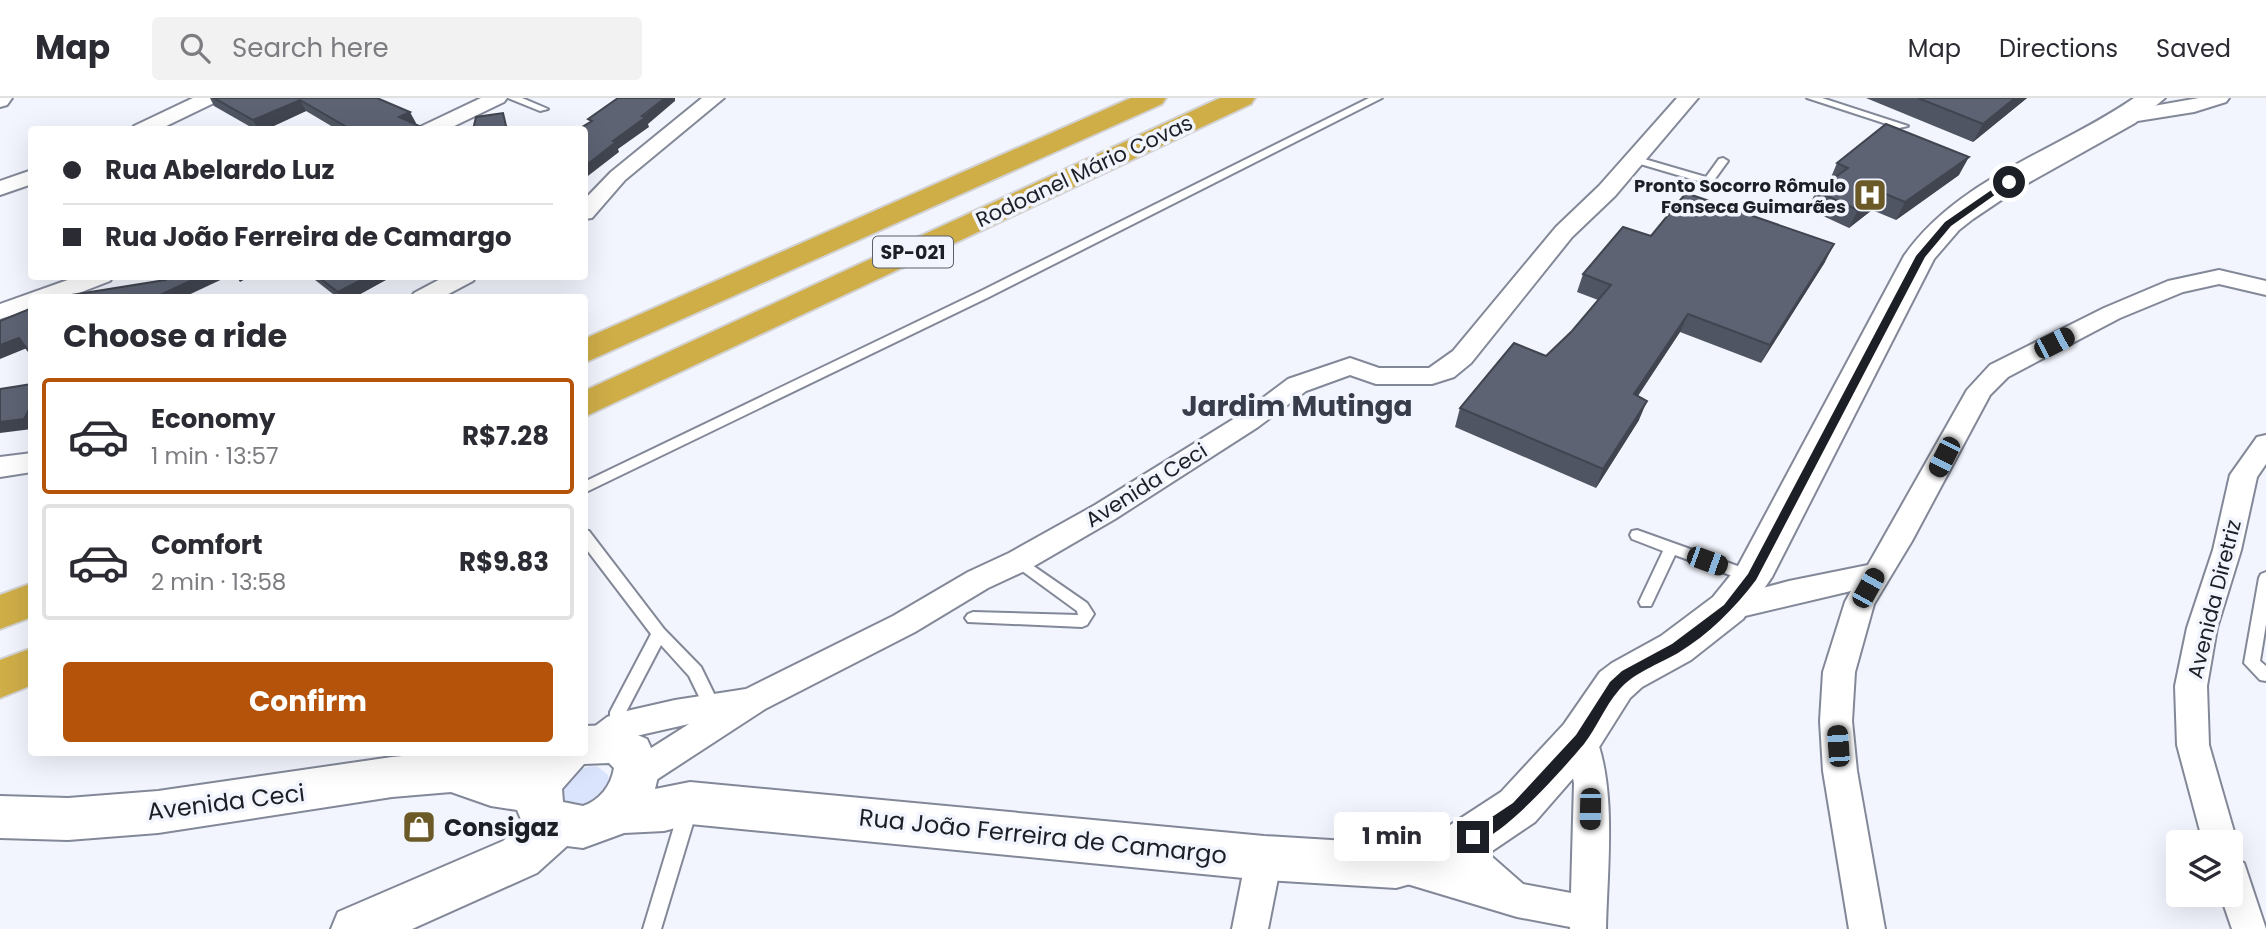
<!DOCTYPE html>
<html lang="en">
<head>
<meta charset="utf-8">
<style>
	:root { --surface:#fff; --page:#f2f2f3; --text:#2b2b33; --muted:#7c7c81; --line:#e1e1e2; --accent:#b45309 }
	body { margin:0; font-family:Poppins,sans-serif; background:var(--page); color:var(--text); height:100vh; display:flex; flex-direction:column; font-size:26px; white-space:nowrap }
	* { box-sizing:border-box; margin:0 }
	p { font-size:23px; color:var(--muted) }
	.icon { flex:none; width:38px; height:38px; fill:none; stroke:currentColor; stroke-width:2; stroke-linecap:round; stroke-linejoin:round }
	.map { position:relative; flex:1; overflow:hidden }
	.sheet { position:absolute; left:28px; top:196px; width:560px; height:462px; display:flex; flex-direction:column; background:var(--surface); border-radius:7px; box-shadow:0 7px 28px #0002 }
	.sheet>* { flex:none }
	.banner { position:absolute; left:28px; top:28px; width:560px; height:154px; border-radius:7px; box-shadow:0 7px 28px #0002; display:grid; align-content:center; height:154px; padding:0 35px; background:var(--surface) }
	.buttons { position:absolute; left:2166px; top:732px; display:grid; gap:14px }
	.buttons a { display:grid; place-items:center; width:77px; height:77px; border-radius:7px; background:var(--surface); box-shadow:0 7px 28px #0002; font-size:35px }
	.end { position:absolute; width:32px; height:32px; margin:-16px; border:9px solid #1d1f26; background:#fff; box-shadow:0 0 0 4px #fff }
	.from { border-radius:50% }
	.bubble { position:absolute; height:49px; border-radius:7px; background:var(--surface); box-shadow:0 7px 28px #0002; font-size:23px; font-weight:700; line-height:49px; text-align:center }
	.car { position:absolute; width:21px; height:42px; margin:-21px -10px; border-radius:9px; box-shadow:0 0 5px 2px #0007; background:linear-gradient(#222 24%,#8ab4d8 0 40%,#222 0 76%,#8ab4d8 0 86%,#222 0) }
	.banner b { display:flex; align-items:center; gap:24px; height:66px; font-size:26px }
	.banner b+b { border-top:2px solid var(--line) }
	.banner i { width:18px; height:18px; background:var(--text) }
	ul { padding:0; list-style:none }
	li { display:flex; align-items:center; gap:21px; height:116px; margin:0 14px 10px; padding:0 21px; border:4px solid var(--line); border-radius:7px }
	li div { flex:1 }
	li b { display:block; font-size:26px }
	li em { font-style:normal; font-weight:700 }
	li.current { border-color:var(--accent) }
	li>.icon { width:63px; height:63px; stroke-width:1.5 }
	h2 { padding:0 35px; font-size:32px; line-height:84px }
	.cta { display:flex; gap:14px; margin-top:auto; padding:14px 35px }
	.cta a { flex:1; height:80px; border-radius:7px; background:var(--accent); color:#fff; font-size:28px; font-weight:700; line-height:80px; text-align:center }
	header { display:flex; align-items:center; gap:42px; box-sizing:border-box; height:98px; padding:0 35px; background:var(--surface); border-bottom:2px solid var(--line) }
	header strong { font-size:33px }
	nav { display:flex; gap:38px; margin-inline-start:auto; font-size:24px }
	.search { width:490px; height:63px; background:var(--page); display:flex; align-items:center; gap:18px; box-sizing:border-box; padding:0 24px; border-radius:7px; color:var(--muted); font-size:26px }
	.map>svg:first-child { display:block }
	.green { fill:#dbe4fd }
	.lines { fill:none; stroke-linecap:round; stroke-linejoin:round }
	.lane-casing { stroke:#828898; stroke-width:4 }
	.street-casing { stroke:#828898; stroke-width:4 }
	.secondary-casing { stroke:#828898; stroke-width:4 }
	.highway-casing { stroke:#d2d2d4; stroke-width:4 }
	.lane { fill:#fff; fill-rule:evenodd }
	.street { fill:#fff; fill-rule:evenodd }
	.secondary { fill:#fff; fill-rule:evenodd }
	.highway { fill:#cfae48; fill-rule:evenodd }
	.wall { fill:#505563 }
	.shaded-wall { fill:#414550 }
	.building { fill:#5d6373; stroke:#414550; stroke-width:2 }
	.route { fill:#1d1f26 }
	.labels { text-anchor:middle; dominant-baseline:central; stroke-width:7; stroke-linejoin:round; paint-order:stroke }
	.far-poi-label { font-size:18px; font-weight:bold; fill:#1d1f26; stroke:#f2f5fd; text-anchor:end }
	.shield { fill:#f2f5fd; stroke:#5d5f66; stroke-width:2 }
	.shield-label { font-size:19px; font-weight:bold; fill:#1d1f26 }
	.street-label { font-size:21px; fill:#1d1f26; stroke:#f2f5fd }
	.near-street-label { font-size:24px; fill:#1d1f26; stroke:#f2f5fd }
	.near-poi-label { font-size:24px; font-weight:bold; fill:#1d1f26; stroke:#f2f5fd; text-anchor:start }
	.district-label { font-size:28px; font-weight:bold; fill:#373d4b; stroke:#f2f5fd }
</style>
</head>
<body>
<header>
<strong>Map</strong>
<div class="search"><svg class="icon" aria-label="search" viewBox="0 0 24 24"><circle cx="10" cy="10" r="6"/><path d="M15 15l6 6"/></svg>Search here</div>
<nav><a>Map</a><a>Directions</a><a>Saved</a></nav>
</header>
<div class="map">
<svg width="2266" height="831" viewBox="0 0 2266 831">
	<rect width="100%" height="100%" fill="#f2f5fd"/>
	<!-- green -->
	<path class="green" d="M592,668L598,669L608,677C614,703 567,727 560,691L576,672Z"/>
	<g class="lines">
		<defs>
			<g id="lane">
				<path d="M508,0H522L548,11L540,13Z"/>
				<path d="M1369,0H1382L989,199L584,395V384L981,193Z"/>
				<path d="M1807,0H1822L1908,28L1899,30Z"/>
				<path d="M1634,58L1706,79L1719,61L1723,60L1728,63L1712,85L1708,86L1630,63L1629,61Z"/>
				<path d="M584,432L589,433L664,531L701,569L722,612L720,617L714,619L708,617L689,578L661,547L626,614V629L624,634L618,636L612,634L610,629V614L651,536L584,448Z"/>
				<path d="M1637,432L1757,475L1759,479L1757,483L1752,485L1675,457L1651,508H1641L1639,504L1663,453L1632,441L1630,437L1632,433Z"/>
				<path d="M1019,458L1087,505L1094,516L1087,527L1082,529L968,524L965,520L968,516L973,514L1078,517L1077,513L1014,467L1012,463L1014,459Z"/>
				<path d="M2266,474V526L2260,563L2266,568V583L2260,582L2244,565L2259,480L2261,476Z"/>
				<path d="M688,704L694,707L697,712L661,831H643L679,712L682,707Z"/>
			</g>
			<g id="street">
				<path d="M0,0H12L7,7L0,9Z"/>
				<path d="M193,0H219L216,4L158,32H131L134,28Z"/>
				<path d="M481,0H507L504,4L446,32H419L422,28Z"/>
				<path d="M702,0H724L625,82L592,120L584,121V102L611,74Z"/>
				<path d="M1677,0H1698L1615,98L1572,139L1471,265L1454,279L1432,286H1376L1350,277L1306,293L1258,329L1115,421L1029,471L988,490L915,534L765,611L650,686L638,691L626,686L621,676L626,666L689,626L627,640L610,655L598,659L586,655V635L607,619L618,615L675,602L746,591L893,518L968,474L1009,455L1095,407L1240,317L1288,281L1350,260L1379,270H1429L1453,253L1556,129L1599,88Z"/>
				<path d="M2199,0H2229L2226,4L2194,14L2125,25L2118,23L2115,19L2118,15L2125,13Z"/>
				<path d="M32,72V86L0,97V83Z"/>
				<path d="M2219,172L2266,183V197L2219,186L2183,194L2120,220L2008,279L1990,297L1912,443L1874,506L1855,574L1852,623L1857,673L1885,831H1849L1823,673L1820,623L1823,574L1845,504L1851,493L1728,522L1717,518L1713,510L1717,502L1789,483L1868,467L1967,292L1990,267L2104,210L2168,183Z"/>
				<path d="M79,178H113L110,183L66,200H32V211L0,221V206Z"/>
				<path d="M446,178H476L473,183L441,200H411L414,195Z"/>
				<path d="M2266,337V366L2257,379L2241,452L2217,530L2207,588L2209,647L2237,744L2231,756V744H2203L2177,647L2175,588L2187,530L2213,452L2230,377L2257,339Z"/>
				<path d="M32,355V374L0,379V359Z"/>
				<path d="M1580,626L1592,630C1618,685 1607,771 1606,831H1570V829L1517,819L1387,780L1381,769L1387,758L1399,753L1437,763L1433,754L1438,743L1450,738L1490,757L1523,786L1571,795L1574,685L1564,640L1568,630Z"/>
				<path d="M1264,744L1276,749L1282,760L1268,831H1232L1246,760L1252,749Z"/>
				<path d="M2231,761L2244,765L2266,831H2232L2220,796H2231Z"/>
			</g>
			<path id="secondary" d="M2134,0H2165L2135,25L2019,90L1973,121L1959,132L1934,161L1772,479L1743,521L1691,562L1642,589L1630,600L1596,654L1535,724L1467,770L1396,790L1264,782L690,726L664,733L624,735L583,750L567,748L537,775L412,831H331L338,814L503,743L523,726L517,712L491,708L451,694L392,699L158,735L68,742L0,740V698L68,700L158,693L392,659L446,654H584V628L614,627L647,641L660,670L655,691L690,684L1264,738L1396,746L1438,735L1501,694L1564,626L1600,574L1612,565L1661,538L1713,499L1738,468L1904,158C1958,80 2059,52 2134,0ZM609,665L614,670C611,688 600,702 583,708L563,704L562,691L584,666Z"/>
			<g id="highway">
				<path d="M1131,0H1166L1162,6L584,265V241Z"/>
				<path d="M1220,0H1255L1251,6L584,319V293Z"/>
				<path d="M32,485V519L0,531V497Z"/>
				<path d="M32,550V587L0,600V562Z"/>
			</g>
		</defs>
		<!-- lane casing -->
		<use href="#lane" class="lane-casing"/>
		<!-- street casing -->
		<use href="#street" class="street-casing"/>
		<!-- secondary casing -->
		<use href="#secondary" class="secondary-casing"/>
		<!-- highway casing -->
		<use href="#highway" class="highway-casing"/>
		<!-- lane -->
		<use href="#lane" class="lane"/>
		<!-- street -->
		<use href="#street" class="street"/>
		<!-- secondary -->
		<use href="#secondary" class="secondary"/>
		<!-- highway -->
		<use href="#highway" class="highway"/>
	</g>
	<!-- wall -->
	<g class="wall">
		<path d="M210,0H377L416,25L414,26L428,32H338L306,13L265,32H256L214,8Z"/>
		<path d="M1866,0H2027L1973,44Z"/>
		<path d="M1837,65L1959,77L1896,122L1872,112L1849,130L1808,111L1816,93L1829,84Z"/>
		<path d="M1651,138L1825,164L1761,265L1680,234L1638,298L1639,322L1596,390L1455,329L1460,310L1546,258L1572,233L1598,202L1577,194L1583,176Z"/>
		<path d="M310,178H393L353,200H338Z"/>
	</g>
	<!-- shaded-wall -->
	<g class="shaded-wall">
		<path d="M665,0H675V3L648,26L649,29L618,51L619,54L584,81V69L613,43Z"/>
		<path d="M2015,0H2027L1973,44L1983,26Z"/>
		<path d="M300,2L306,13L265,32H258L253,22Z"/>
		<path d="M410,14L416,25L404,30L399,19Z"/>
		<path d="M1969,59L1959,77L1896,122L1905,104Z"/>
		<path d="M1881,94L1872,112L1849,130L1858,112Z"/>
		<path d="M1834,146L1825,164L1761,265L1770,247Z"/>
		<path d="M201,178H229L182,200H159L158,198Z"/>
		<path d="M236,178H251L240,184Z"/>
		<path d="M369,178H393L353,200H341L338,194Z"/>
		<path d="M1688,216L1680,234L1626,315L1634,296Z"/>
		<path d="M19,240L27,250L0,261V247Z"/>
		<path d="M1647,303L1639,322L1596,390L1603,371Z"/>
		<path d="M32,306V331L0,335V324Z"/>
	</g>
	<!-- building -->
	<g class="building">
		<path d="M214,0H377L410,14L399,19L428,32H352L300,2L253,22Z"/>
		<path d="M618,0H665L642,18L646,19L613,43L616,44L584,69V32H577L592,23L588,21Z"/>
		<path d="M1918,0H2015L1983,26Z"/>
		<path d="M503,15L507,32H473L476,19Z"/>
		<path d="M1886,26L1969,59L1905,104L1881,94L1858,112L1816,93L1848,70L1837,65Z"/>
		<path d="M1686,95L1834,146L1770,247L1688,216L1634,296L1647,303L1603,371L1460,310L1514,245L1546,258L1572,233L1611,187L1583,176L1623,129L1651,138Z"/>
		<path d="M161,178H201L158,198L163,200L59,199L165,182Z"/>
		<path d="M317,178H369L338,194Z"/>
		<path d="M32,210V258L19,240L0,247V223Z"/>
		<path d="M32,286V306L24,321L0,324V291Z"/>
	</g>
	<!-- route -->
	<path class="route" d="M2006,82L2013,84L1951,128L1925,159L1756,482C1734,511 1709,536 1678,555C1659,566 1633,575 1619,592C1605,608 1597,629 1584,646C1568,665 1492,753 1468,744V735L1513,705L1576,637L1610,584L1622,573L1672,546L1724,507L1748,476L1916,158L1945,124Z"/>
	<!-- icons -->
	<defs>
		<symbol id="hospital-square" viewBox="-11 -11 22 22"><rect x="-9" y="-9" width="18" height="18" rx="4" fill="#6b5a28" stroke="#f2f5fd"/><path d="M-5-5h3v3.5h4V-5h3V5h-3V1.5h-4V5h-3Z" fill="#fff"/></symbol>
		<symbol id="shop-square" viewBox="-11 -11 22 22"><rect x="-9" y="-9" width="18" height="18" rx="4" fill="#6b5a28" stroke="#f2f5fd"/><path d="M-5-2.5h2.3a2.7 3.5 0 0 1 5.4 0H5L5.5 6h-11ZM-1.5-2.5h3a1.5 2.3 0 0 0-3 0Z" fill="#fff"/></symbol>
	</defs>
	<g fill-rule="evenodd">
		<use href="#hospital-square" x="1851" y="78" width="38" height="38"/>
		<use href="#shop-square" x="400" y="710" width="38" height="38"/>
	</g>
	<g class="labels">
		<!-- far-poi labels -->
		<g class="far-poi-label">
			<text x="1846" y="87">Pronto Socorro Rômulo<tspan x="1846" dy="21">Fonseca Guimarães</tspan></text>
		</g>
		<!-- shield labels -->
		<rect class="shield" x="873" y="138.5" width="80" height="31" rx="5"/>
		<g class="shield-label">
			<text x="913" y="154">SP-021</text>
		</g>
		<!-- street labels -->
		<g class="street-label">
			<text transform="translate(1084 73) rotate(-25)">Rodoanel Mário Covas</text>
			<text transform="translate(1146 387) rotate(-32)">Avenida Ceci</text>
			<text transform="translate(2214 501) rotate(-76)">Avenida Diretriz</text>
		</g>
		<!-- near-street labels -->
		<g class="near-street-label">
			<text transform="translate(226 704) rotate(-7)">Avenida Ceci</text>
			<text transform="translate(1043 738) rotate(6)">Rua João Ferreira de Camargo</text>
		</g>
		<!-- near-poi labels -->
		<g class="near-poi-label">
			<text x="444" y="729">Consigaz</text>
		</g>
		<!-- district labels -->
		<g class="district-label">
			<text x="1297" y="308">Jardim Mutinga</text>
		</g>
	</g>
</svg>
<div class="buttons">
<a><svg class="icon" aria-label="layers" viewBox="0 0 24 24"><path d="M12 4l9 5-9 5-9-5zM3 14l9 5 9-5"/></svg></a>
</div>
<i class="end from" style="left:2009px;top:84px"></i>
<i class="end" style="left:1473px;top:739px"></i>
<div class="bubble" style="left:1334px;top:714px;width:116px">1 min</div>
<i class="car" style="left:2054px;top:245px;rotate:63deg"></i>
<i class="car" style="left:1944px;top:359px;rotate:207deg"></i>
<i class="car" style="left:1707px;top:463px;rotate:110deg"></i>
<i class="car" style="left:1868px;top:490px;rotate:29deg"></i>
<i class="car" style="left:1838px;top:648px;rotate:356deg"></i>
<i class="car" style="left:1590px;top:711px;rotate:181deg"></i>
<div class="banner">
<b><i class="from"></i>Rua Abelardo Luz</b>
<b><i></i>Rua João Ferreira de Camargo</b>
</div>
<section class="sheet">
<h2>Choose a ride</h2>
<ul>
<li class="current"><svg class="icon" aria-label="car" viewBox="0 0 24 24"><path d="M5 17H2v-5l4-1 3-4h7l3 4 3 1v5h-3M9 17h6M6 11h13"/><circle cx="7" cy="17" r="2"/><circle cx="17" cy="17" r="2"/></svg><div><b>Economy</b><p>1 min · 13:57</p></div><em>R$7.28</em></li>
<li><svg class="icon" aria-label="car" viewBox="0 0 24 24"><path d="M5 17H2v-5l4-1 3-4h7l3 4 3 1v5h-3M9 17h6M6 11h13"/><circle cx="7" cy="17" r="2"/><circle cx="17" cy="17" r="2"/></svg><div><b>Comfort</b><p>2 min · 13:58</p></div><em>R$9.83</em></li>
</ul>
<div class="cta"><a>Confirm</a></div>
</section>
</div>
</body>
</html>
